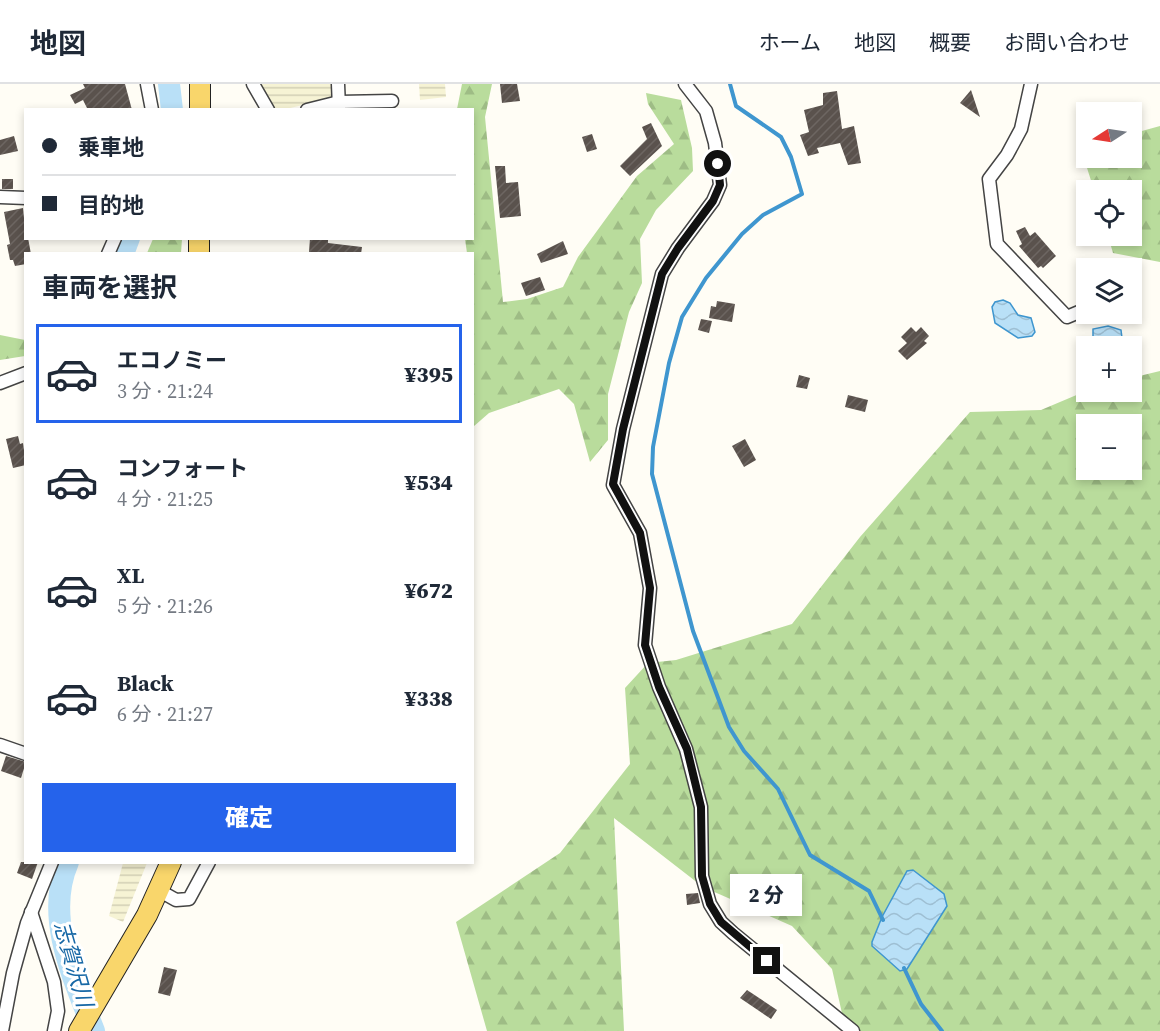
<!DOCTYPE html>
<html lang="ja">
<head>
<meta charset="utf-8">
<style>
	:root { --surface:#fff; --page:#f6f6f7; --text:#1f2937; --muted:#747a83; --line:#e0e1e3; --accent:#2563eb }
	body { margin:0; font-family:"Source Serif 4","Noto Sans JP",serif; background:var(--page); color:var(--text); height:100vh; display:flex; flex-direction:column; font-size:22px; white-space:nowrap }
	* { box-sizing:border-box; margin:0 }
	p { font-size:20px; color:var(--muted) }
	.icon { flex:none; width:33px; height:33px; fill:none; stroke:currentColor; stroke-width:2; stroke-linecap:round; stroke-linejoin:round }
	.map { position:relative; flex:1; overflow:hidden }
	.details { position:absolute; left:24px; top:168px; width:450px; height:612px; display:flex; flex-direction:column; background:var(--surface); border-radius:0px; box-shadow:0 3px 9px #0003 }
	.details>* { flex:none }
	.guide { position:absolute; left:24px; top:24px; width:450px; height:132px; border-radius:0px; box-shadow:0 3px 9px #0003; display:grid; align-content:center; height:132px; padding:0 18px; background:var(--surface) }
	.needle { width:39px; rotate:258deg }
	.tools { position:absolute; left:1076px; top:18px; display:grid; gap:12px }
	.tools a { display:grid; place-items:center; width:66px; height:66px; border-radius:0px; background:var(--surface); box-shadow:0 3px 9px #0003; font-size:30px }
	.end { position:absolute; width:27px; height:27px; margin:-14px; border:8px solid #111; background:#fff; box-shadow:0 0 0 3px #fff }
	.from { border-radius:50% }
	.bubble { position:absolute; height:42px; border-radius:0px; background:var(--surface); box-shadow:0 3px 9px #0003; font-size:20px; font-weight:800; line-height:42px; text-align:center }
	.guide b { display:flex; align-items:center; gap:21px; height:57px; font-size:22px }
	.guide b+b { border-top:2px solid var(--line) }
	.guide i { width:15px; height:15px; background:var(--text) }
	ul { padding:0; list-style:none }
	li { display:flex; align-items:center; gap:18px; height:99px; margin:0 12px 9px; padding:0 6px; border:3px solid transparent; border-radius:0px }
	li div { flex:1 }
	li b { display:block; font-size:22px }
	li em { font-style:normal; font-weight:800 }
	li.current { border-color:var(--accent) }
	li>.icon { width:54px; height:54px; stroke-width:1.5 }
	h2 { padding:0 18px; font-size:27px; line-height:72px }
	.button { display:flex; gap:12px; margin-top:auto; padding:12px 18px }
	.button a { flex:1; height:69px; border-radius:0px; background:var(--accent); color:#fff; font-size:24px; font-weight:800; line-height:69px; text-align:center }
	header { display:flex; align-items:center; gap:36px; box-sizing:border-box; height:84px; padding:0 30px; background:var(--surface); border-bottom:2px solid var(--line) }
	header strong { font-size:28px }
	nav { display:flex; gap:33px; margin-inline-start:auto; font-size:21px }
	.map>svg:first-child { display:block }
	.farmland { fill:url(#farmland-rules) }
	.forest { fill:url(#forest-firs); fill-rule:evenodd }
	.water { fill:url(#water-waves); stroke:#3f96cf; stroke-width:1.5 }
	.lines { fill:none; stroke-linecap:round; stroke-linejoin:round }
	.stream { stroke:#3f96cf; stroke-width:4 }
	.river { stroke:#b9e0f7; stroke-width:22 }
	.building { fill:url(#building-hatch) }
	.minor-casing { stroke:#444; stroke-width:15 }
	.primary-casing { stroke:#222; stroke-width:22 }
	.minor { stroke:#fff; stroke-width:12 }
	.primary { stroke:#f9d66b; stroke-width:20 }
	.route { stroke:#111; stroke-width:8 }
	.labels { text-anchor:middle; dominant-baseline:central; stroke-width:6; stroke-linejoin:round; paint-order:stroke }
	.water-label { font-size:22px; font-style:italic; fill:#1768a6; stroke:#fff }
</style>
</head>
<body>
<header>
<strong>地図</strong>
<nav><a>ホーム</a><a>地図</a><a>概要</a><a>お問い合わせ</a></nav>
</header>
<div class="map">
<svg width="1160" height="947" viewBox="0 0 1160 947">
	<defs>
		<pattern id="farmland-rules" width="6" height="5" patternUnits="userSpaceOnUse" patternTransform="scale(1.5)"><rect width="6" height="5" fill="#f6f3d4"/><path d="M0 2.5h6" fill="none" stroke="#d2cfb5"/></pattern>
		<pattern id="forest-firs" width="22" height="20" patternUnits="userSpaceOnUse" patternTransform="scale(1.5)"><rect width="22" height="20" fill="#b9dc9c"/><path d="M5 1l3.5 6h-7zM16 11l3.5 6h-7z" fill="#9ebc85"/></pattern>
		<pattern id="water-waves" width="16" height="10" patternUnits="userSpaceOnUse" patternTransform="scale(1.5)"><rect width="16" height="10" fill="#b9e0f7"/><path d="M0 5q4-4 8 0t8 0" fill="none" stroke="#9ebfd3"/></pattern>
		<pattern id="building-hatch" width="6" height="6" patternUnits="userSpaceOnUse" patternTransform="scale(1.5)"><rect width="6" height="6" fill="#5a524d"/><path d="M-1 1l2-2M0 6l6-6M5 7l2-2" fill="none" stroke="#6d6662"/></pattern>
	</defs>
	<rect width="100%" height="100%" fill="#fffdf5"/>
	<!-- farmland -->
	<g class="farmland">
		<path d="M258,0H332V14L286,25H275Z"/>
		<path d="M419,0H445L446,13L420,16Z"/>
		<path d="M123,779H147L123,838L109,832Z"/>
	</g>
	<!-- forest -->
	<g class="forest">
		<path d="M462,0H492L485,33L503,218L527,215L563,203L578,173L637,92L674,60L648,20L646,9L681,16L692,64L693,87L656,126L640,155L642,199L629,228L608,310V356L590,378L574,320L559,305L489,329L473,343L472,170L467,169L465,155L472,154V26L457,25Z"/>
		<path d="M1160,42V178L1113,169L1108,152H1131V106H1094L1081,65L1086,64V74H1131V50Z"/>
		<path d="M153,155H182L181,169H147Z"/>
		<path d="M0,251L25,256V272L0,276Z"/>
		<path d="M1160,287V947H846L832,885L792,842L703,803L614,734L624,947H487L456,838L560,769L630,680L625,604L648,579L676,576L792,540L860,453L970,328L1041,326L1086,307L1131,308V294ZM1086,340H1131V386H1086Z"/>
	</g>
	<!-- water -->
	<g class="water">
		<path d="M1003,216L1010,219L1018,231L1031,234L1035,248L1032,252L1018,254L995,239L992,223L995,218Z"/>
		<path d="M1108,242L1121,246L1122,254L1106,259L1093,254V245Z"/>
		<path d="M913,786L944,810L947,822L907,885L900,887L872,862V858L882,833L907,787Z"/>
	</g>
	<g class="lines">
		<!-- stream -->
		<g class="stream">
			<path d="M730,0L736,22L781,53L791,73L802,110L763,131L742,150L706,194L682,233L669,279L653,363L652,390L693,547L729,643L744,667L778,705L810,771L869,807L883,836"/>
			<path d="M904,884L921,920L942,947"/>
		</g>
		<!-- river -->
		<g class="river">
			<path d="M169,0L172,26"/>
			<path d="M123,170L129,154"/>
			<path d="M68,778C44,833 74,895 94,947"/>
		</g>
	</g>
	<!-- building -->
	<g class="building">
		<path d="M83,0H125L132,26H88L83,16L75,20L70,11L85,4Z"/>
		<path d="M500,0H517L520,17L502,19Z"/>
		<path d="M971,6L980,33L960,19Z"/>
		<path d="M837,7L842,45L854,42L861,79L848,81L840,59L817,64L819,69L808,72L800,51L809,48L804,26L823,21V9Z"/>
		<path d="M651,39L662,62L630,92L620,82L647,55L642,43Z"/>
		<path d="M592,50L597,65L587,68L582,53Z"/>
		<path d="M14,52L18,67L0,71V56Z"/>
		<path d="M495,82H505L506,99L518,98L521,132L500,134Z"/>
		<rect x="2" y="95" width="11" height="10"/>
		<path d="M23,124L26,154H28L31,170H26V180L15,182L13,176H10L7,161L10,160L4,128Z"/>
		<path d="M1025,143L1030,152L1035,148L1056,172L1043,184L1041,182L1038,184L1019,162L1022,160L1016,147Z"/>
		<path d="M310,154H328V159L362,163L361,170L309,168Z"/>
		<path d="M563,157L568,170L541,179L537,170Z"/>
		<path d="M540,193L545,206L526,212L521,199Z"/>
		<path d="M717,217L735,220L732,238L709,234L711,222L716,223Z"/>
		<path d="M701,235L712,237L709,249L698,246Z"/>
		<path d="M911,243L916,248L921,243L929,252L924,257L927,259L907,276L898,267L907,259L901,253Z"/>
		<path d="M799,291L810,294L807,305L796,303Z"/>
		<path d="M848,311L868,316L865,328L845,323Z"/>
		<path d="M18,352L20,360L23,359L26,381L13,384L6,355Z"/>
		<path d="M745,355L756,376L744,383L732,362Z"/>
		<path d="M6,672L26,678L21,694L1,687Z"/>
		<path d="M21,778H38L32,795L17,789Z"/>
		<path d="M698,809L700,819L687,821L686,810Z"/>
		<path d="M164,883L177,886L170,912L158,909Z"/>
		<path d="M747,906L777,926L771,935L740,914Z"/>
	</g>
	<g class="lines">
		<defs>
			<g id="minor">
				<path d="M147,0L152,26"/>
				<path d="M253,0L268,26"/>
				<path d="M338,0L339,24"/>
				<path d="M685,0L706,27L715,59L720,101L713,117L678,164L662,190L623,345L613,401L640,449L650,504L645,561L659,603L686,665L701,723L702,792L710,820L721,838L733,849L853,947"/>
				<path d="M1031,0L1021,45L1007,71L989,95L997,160L1067,233L1086,225"/>
				<path d="M307,26L339,18L392,17"/>
				<path d="M0,113L26,114"/>
				<path d="M108,170L115,154"/>
				<path d="M1131,215H1132"/>
				<path d="M0,299L26,289"/>
				<path d="M0,661L26,670"/>
				<path d="M160,807L176,816L189,815L209,778"/>
				<path d="M31,828L54,898L58,927L54,947"/>
				<path d="M2,947L13,889L27,839L52,778"/>
			</g>
			<g id="primary">
				<path d="M200,26V0"/>
				<path d="M199,170V154"/>
				<path d="M79,947L147,831L171,778"/>
			</g>
		</defs>
		<!-- minor casing -->
		<use href="#minor" class="minor-casing"/>
		<!-- primary casing -->
		<use href="#primary" class="primary-casing"/>
		<!-- minor -->
		<use href="#minor" class="minor"/>
		<!-- primary -->
		<use href="#primary" class="primary"/>
	</g>
	<g class="lines">
		<!-- route -->
		<path class="route" d="M718,80L720,101L713,117L678,164L662,190L623,345L613,400L640,449L650,504L645,561L659,603L687,665L701,723L702,792L710,820L721,838L767,877"/>
	</g>
	<g class="labels">
		<!-- water labels -->
		<g class="water-label">
			<text transform="translate(74 880) rotate(74)">志賀沢川</text>
		</g>
	</g>
</svg>
<div class="tools">
<a><svg class="needle" viewBox="-14 -14 28 28"><path d="M0-13l5 13h-10z" fill="#e53935"/><path d="M0 13l5-13h-10z" fill="#747a83"/></svg></a>
<a><svg class="icon" aria-label="locate" viewBox="0 0 24 24"><circle cx="12" cy="12" r="6"/><path d="M12 2v4M12 18v4M2 12h4M18 12h4"/></svg></a>
<a><svg class="icon" aria-label="layers" viewBox="0 0 24 24"><path d="M12 4l9 5-9 5-9-5zM3 14l9 5 9-5"/></svg></a>
<a>+</a>
<a>−</a>
</div>
<i class="end from" style="left:718px;top:80px"></i>
<i class="end" style="left:767px;top:877px"></i>
<div class="bubble" style="left:730px;top:790px;width:72px">2 分</div>
<div class="guide">
<b><i class="from"></i>乗車地</b>
<b><i></i>目的地</b>
</div>
<section class="details">
<h2>車両を選択</h2>
<ul>
<li class="current"><svg class="icon" aria-label="car" viewBox="0 0 24 24"><path d="M5 17H2v-5l4-1 3-4h7l3 4 3 1v5h-3M9 17h6M6 11h13"/><circle cx="7" cy="17" r="2"/><circle cx="17" cy="17" r="2"/></svg><div><b>エコノミー</b><p>3 分 · 21:24</p></div><em>¥395</em></li>
<li><svg class="icon" aria-label="car" viewBox="0 0 24 24"><path d="M5 17H2v-5l4-1 3-4h7l3 4 3 1v5h-3M9 17h6M6 11h13"/><circle cx="7" cy="17" r="2"/><circle cx="17" cy="17" r="2"/></svg><div><b>コンフォート</b><p>4 分 · 21:25</p></div><em>¥534</em></li>
<li><svg class="icon" aria-label="car" viewBox="0 0 24 24"><path d="M5 17H2v-5l4-1 3-4h7l3 4 3 1v5h-3M9 17h6M6 11h13"/><circle cx="7" cy="17" r="2"/><circle cx="17" cy="17" r="2"/></svg><div><b>XL</b><p>5 分 · 21:26</p></div><em>¥672</em></li>
<li><svg class="icon" aria-label="car" viewBox="0 0 24 24"><path d="M5 17H2v-5l4-1 3-4h7l3 4 3 1v5h-3M9 17h6M6 11h13"/><circle cx="7" cy="17" r="2"/><circle cx="17" cy="17" r="2"/></svg><div><b>Black</b><p>6 分 · 21:27</p></div><em>¥338</em></li>
</ul>
<div class="button"><a>確定</a></div>
</section>
</div>
</body>
</html>
